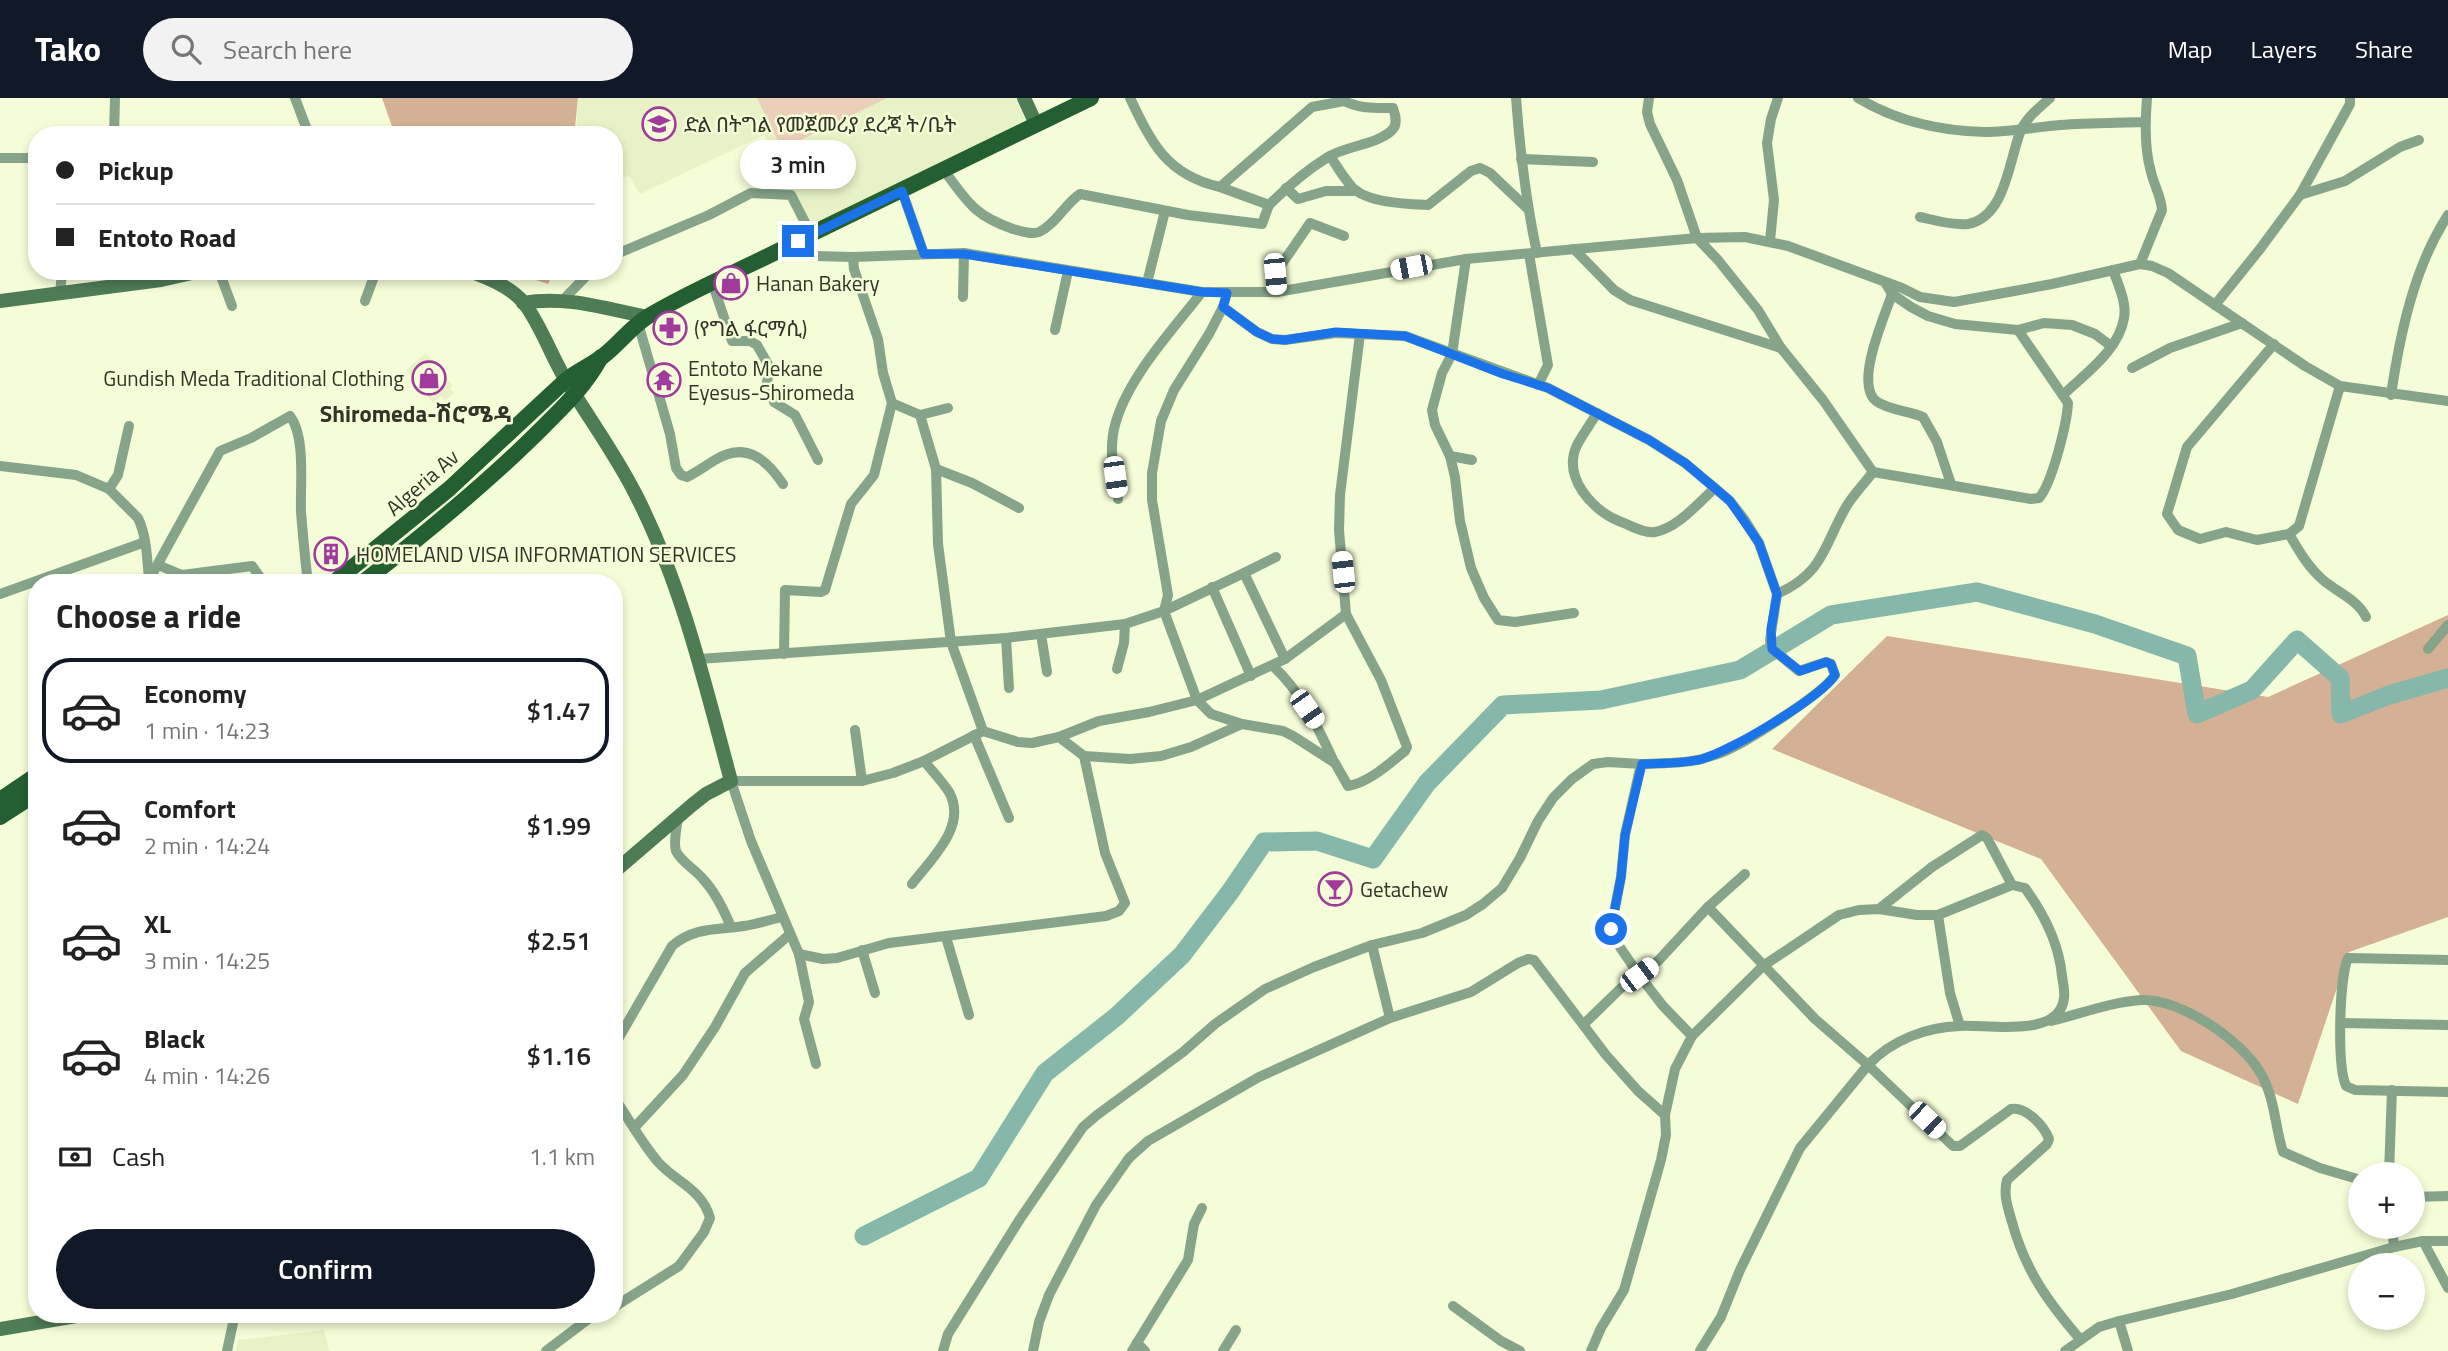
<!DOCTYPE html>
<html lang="en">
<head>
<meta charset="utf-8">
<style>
	:root { --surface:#fff; --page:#f2f2f2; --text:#222; --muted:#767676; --line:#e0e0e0; --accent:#111827 }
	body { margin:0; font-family:"Titillium Web","Noto Sans Ethiopic",sans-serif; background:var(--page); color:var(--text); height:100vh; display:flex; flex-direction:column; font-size:26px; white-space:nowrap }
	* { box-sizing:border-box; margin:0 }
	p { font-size:23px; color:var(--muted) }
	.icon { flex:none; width:38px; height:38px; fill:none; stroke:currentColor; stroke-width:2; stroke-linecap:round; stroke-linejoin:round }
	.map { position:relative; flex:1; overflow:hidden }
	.panel { position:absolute; left:28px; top:476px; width:595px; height:749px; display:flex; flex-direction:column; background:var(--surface); border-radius:28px; box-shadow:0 4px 10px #0003 }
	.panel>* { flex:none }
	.hud { position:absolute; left:28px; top:28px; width:595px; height:154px; border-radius:28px; box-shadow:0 4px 10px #0003; display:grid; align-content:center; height:154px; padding:0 28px; background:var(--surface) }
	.controls { position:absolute; left:2348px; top:1064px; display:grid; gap:14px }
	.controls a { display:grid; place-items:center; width:77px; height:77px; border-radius:50%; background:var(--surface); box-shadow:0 4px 10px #0003; font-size:35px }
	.end { position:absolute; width:32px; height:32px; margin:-16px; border:9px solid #1a73e8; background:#fff; box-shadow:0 0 0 4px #fff }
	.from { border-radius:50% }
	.bubble { position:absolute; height:49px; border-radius:24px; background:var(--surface); box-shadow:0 4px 10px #0003; font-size:23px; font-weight:600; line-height:49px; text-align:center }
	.car { position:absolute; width:21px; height:42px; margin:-21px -10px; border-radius:9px; box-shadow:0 0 5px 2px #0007; background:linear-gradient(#fff 24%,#345 0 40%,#fff 0 76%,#345 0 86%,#fff 0) }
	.hud b { display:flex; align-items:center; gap:24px; height:66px; font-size:26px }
	.hud b+b { border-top:2px solid var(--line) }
	.hud i { width:18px; height:18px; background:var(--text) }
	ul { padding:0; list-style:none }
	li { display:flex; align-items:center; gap:21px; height:105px; margin:0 14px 10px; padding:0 14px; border:4px solid transparent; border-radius:28px }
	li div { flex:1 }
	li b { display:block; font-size:26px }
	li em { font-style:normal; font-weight:600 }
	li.on { border-color:var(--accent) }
	li>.icon { width:63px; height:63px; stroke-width:1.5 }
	h2 { padding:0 28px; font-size:32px; line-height:84px }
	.pay { display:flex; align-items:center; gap:18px; height:77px; padding:0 28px; font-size:26px }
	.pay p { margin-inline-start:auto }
	.button { display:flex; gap:14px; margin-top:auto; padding:14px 28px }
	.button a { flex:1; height:80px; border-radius:42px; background:var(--accent); color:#fff; font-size:28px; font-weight:600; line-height:80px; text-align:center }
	header { display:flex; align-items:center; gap:42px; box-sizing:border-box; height:98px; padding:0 35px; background:var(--accent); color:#fff }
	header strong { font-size:33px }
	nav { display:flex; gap:38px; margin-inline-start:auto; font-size:24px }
	.search { width:490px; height:63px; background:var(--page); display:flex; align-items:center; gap:18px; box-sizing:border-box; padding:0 24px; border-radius:38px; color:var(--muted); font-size:26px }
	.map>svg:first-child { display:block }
	.built { fill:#e8f2c6 }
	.green { fill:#eccfb9 }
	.forest { fill:#d4b095 }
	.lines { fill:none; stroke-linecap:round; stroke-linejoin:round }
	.river { stroke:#85b7ab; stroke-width:19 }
	.street { stroke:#86a489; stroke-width:10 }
	.secondary { stroke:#4e7c55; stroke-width:14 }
	.primary { stroke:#235f30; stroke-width:16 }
	.route { stroke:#1a73e8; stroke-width:9 }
	.labels { text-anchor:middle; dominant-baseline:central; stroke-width:5; stroke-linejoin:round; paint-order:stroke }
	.poi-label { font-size:21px; fill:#313426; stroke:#f4fdd7; text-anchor:start }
	.street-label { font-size:21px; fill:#313426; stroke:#f4fdd7 }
	.neighbourhood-label { font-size:23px; font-weight:bold; fill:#313426; stroke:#f4fdd7 }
</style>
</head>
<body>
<header>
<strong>Tako</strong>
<div class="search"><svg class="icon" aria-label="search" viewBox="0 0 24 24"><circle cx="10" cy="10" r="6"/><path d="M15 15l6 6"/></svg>Search here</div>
<nav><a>Map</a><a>Layers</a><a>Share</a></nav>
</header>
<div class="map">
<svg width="2448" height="1253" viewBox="0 0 2448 1253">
	<rect width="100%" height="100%" fill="#f4fdd7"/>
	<!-- built -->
	<g class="built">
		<path d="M578,0H1016L1028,28L802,132L781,68L764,37L640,96L629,78L614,84V37H576Z"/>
		<path d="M426,255L453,288L450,291L454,295L445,302L441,298L433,305L406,272Z"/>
		<path d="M324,1232L329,1253H236L238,1242Z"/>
	</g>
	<!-- green -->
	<path class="green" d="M757,0H887L782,51Z"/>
	<!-- forest -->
	<g class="forest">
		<path d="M382,0H578L575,29L577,37H395Z"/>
		<path d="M509,173H554L548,186Z"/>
		<path d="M2448,517V819L2349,854L2298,1006L2181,953L2041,761L1772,651L1887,538L2268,599Z"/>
	</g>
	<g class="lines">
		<!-- river -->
		<path class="river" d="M864,1138L979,1080L1045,975L1117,918L1182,857L1230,794L1264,744L1317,743L1373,761L1427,685L1503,607L1601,602L1740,572L1831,517L1977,494L2095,526L2187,558L2197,616L2252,592L2297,542L2340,580L2341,616L2389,597L2448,580"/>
		<!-- street -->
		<g class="street">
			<path d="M295,0L309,37"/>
			<path d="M1130,0C1152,46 1167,77 1220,89L1312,9L1344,3C1361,11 1374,10 1393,10C1395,16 1398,25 1393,31C1380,46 1345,48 1328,59C1307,72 1287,89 1269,107L1220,89"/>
			<path d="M1516,0C1520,53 1526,104 1537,155"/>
			<path d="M1649,0L1647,14L1650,26L1677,82L1697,140L1718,162L1758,212L1781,250L1823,302L1873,374C1864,386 1853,397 1846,409C1823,449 1824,475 1777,496"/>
			<path d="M1858,0C1896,23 1940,33 1985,34C2007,34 2037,29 2060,27C2088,25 2116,25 2145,24"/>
			<path d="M114,37L115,0"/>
			<path d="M1330,58C1337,68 1344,81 1353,90C1368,105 1408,106 1428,107L1471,73L1480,70L1490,75L1527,110"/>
			<path d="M0,60H37"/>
			<path d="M1521,61L1593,64"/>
			<path d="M943,71C967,103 973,117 1013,131C1020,133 1032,137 1039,134C1055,127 1065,106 1080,96L1188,117L1262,126L1269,107"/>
			<path d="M1286,90L1298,101L1326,93H1357"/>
			<path d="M902,93L924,156"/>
			<path d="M2300,97L2345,83L2400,49L2419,42"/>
			<path d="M1920,119C1934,122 1954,128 1968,126C2006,119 2009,61 2021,32C2027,19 2040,9 2050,0"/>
			<path d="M1770,143L1774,102L1767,45L1771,21L1778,0"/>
			<path d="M1574,151L1614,192L1630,202L1781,250"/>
			<path d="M1529,156L1548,267L1538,287"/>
			<path d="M614,157L709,117L751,95L791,97L811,136"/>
			<path d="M775,157L853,159L964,155L1202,194H1277L1466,161L1697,140L1745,139L1788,148L1902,190L1920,199L1954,204L2052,186L2140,166L2152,168L2168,175L2305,268L2340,288L2448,303"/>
			<path d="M853,159L854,171L878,241L883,275L892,305L920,317L936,371L938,446L951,544L983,633"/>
			<path d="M1466,161L1452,256L1442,275L1432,312L1435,327L1450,358L1455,379L1460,423L1471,470L1484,500L1498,522L1515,524L1574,515"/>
			<path d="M2140,166L2162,112C2161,98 2154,87 2151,74C2144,50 2145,24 2147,0"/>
			<path d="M223,173L222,181L232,208"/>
			<path d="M712,184L732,243H750L757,247L770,270L767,284L774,304L795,317L818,362"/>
			<path d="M1147,185L1165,113"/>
			<path d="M1886,186L1892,196L1911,209L1928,218L1955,226L2018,232L2044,225L2072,227L2095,236L2111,248"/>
			<path d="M1277,194L1275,176L1310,125L1344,138"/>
			<path d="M1227,195L1223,209L1257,234L1272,241L1285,242L1336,235L1405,238L1548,290L1649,342L1685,365L1715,390L1730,403L1744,421L1759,445L1777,496L1770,542L1772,551L1799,573L1826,564L1831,566L1835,577C1824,595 1744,646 1723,654C1716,657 1708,659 1702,661C1683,666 1661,665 1641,666"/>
			<path d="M1892,196C1885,218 1854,285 1876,303C1888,312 1909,313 1923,319L1937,344L1951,386"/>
			<path d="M60,197L62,173"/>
			<path d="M963,199L964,155"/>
			<path d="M563,202L591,173"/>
			<path d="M365,203L376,173"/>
			<path d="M2215,207L2260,151L2300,97L2350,6V0"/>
			<path d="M638,225L670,336L676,370L681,377L687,379C697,374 705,368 715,362C746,343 766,361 783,386"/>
			<path d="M1055,232L1068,173"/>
			<path d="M2274,246L2187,349L2167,416L2178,432L2200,441L2226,434L2257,442L2289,436L2299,428L2340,288"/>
			<path d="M2132,270L2170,250L2242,225"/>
			<path d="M2064,296C2086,275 2119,252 2124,220C2127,205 2118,186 2113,172"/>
			<path d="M2391,297C2400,236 2414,169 2448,117"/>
			<path d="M1597,315C1591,325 1583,336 1577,347C1562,379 1592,412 1619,423C1630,427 1644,436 1655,434C1678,430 1699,404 1715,390"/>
			<path d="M920,317L948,310"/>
			<path d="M1450,358L1472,362"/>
			<path d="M0,368L76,377L109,391L138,420C147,439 147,461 149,481"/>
			<path d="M936,371L972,385L1019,410"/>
			<path d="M1873,374L2031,401L2039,400C2052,386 2067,325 2068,305L2018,232"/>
			<path d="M109,391L118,377L129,328"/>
			<path d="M1118,401C1114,378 1109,354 1114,331C1125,282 1172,233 1202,194"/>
			<path d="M2289,436C2299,453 2308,469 2323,482C2337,494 2358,502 2366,519"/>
			<path d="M158,467L182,477L252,468L264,485"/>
			<path d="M1244,475L1276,459"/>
			<path d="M149,482L220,353L251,340L290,318C306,339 300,388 301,414C303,438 305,461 308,485"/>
			<path d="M1212,489L1251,578"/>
			<path d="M0,496L145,444"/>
			<path d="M1041,536L1047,574"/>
			<path d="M1006,540L1009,590"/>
			<path d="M2428,551L2448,527"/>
			<path d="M784,556L785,492L821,494L825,492L851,406L874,377L892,305"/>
			<path d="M699,561L1006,540L1125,526L1164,513L1168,497L1152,402V375L1161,323L1174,292L1209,236L1223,209"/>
			<path d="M1273,568C1301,594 1318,629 1334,664"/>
			<path d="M1117,571L1124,545L1125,526"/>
			<path d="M1242,626L1211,616L1197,602L1164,513L1244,475L1285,561"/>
			<path d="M855,632L862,683"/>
			<path d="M974,637L1009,720"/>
			<path d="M1084,658L1130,661L1161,658L1191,649L1242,626L1283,633L1293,638L1335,665L1348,688C1368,685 1389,666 1405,653L1407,649L1381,582L1346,516"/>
			<path d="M678,719C677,729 673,744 676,753C681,764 695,771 703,781C716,795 724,812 731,829"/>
			<path d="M912,786C931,761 968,728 949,694C942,683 932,673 924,663"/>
			<path d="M1879,811L1932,769L1982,737L1987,740L2012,787"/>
			<path d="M1938,817L1950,895L1960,928"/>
			<path d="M946,839L969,917"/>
			<path d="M1372,847L1390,920"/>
			<path d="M862,852L875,895"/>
			<path d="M799,856L823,861L837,860L889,845L1106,818L1119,813L1125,805L1105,755L1084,658L1059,639"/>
			<path d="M2448,862L2348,860C2339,880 2337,968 2346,988L2355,992L2448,994"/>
			<path d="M2051,923C2080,916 2111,904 2141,902C2180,900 2243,943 2261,976C2275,1000 2275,1029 2283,1054L2320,1070L2361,1082"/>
			<path d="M2341,925L2448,927"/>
			<path d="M1584,926L1621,890L1658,863L1708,809L1745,776"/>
			<path d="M614,948L672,848C694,829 717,832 744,828C757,826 769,822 782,819"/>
			<path d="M816,966L804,921L809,904L799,856L751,743L731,683H862L893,675L924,663L983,633L1018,644L1032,645L1059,639L1099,623L1149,614L1197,602L1285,561L1346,516L1339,432L1340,397L1360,236"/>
			<path d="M614,999C628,1020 641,1044 658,1064C677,1085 702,1091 710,1120L704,1134L679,1168L614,1209"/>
			<path d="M634,1030L683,977L715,929L745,875L789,837"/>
			<path d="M2389,1076L2392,992"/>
			<path d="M2413,1099L2448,1098"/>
			<path d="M2392,1129L2394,1149"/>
			<path d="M2423,1143L2448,1190"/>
			<path d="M1453,1208L1501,1243L1520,1253"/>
			<path d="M2119,1223L2128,1253"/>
			<path d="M1137,1245L1145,1253"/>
			<path d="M227,1253L235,1216"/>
			<path d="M546,1253L595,1216"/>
			<path d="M943,1253L948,1236L1020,1121L1083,1029L1097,1017L1183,954L1215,926L1265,891L1314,869L1372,847L1422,835L1466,817L1483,806L1502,790L1520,760L1538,723L1553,700L1572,681L1593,666L1608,664L1641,666L1625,737L1621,779L1611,830L1615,842L1639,877L1663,908L1692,938"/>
			<path d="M1033,1253L1039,1224L1049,1197L1096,1107L1129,1060L1148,1043L1259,979L1390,920L1471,894L1518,865L1528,861L1534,862L1606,957L1638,993L1665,1017"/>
			<path d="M1132,1253L1188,1162L1194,1126L1202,1110"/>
			<path d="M1223,1253L1236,1232"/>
			<path d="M1591,1253L1601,1230L1624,1192L1661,1062L1666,1037L1665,1017L1675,971L1692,938L1763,868L1839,817L1859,812L1879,811L1917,817H1938L2012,787L2025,790C2044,816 2059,846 2062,878C2063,885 2065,893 2064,900C2060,941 1987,926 1960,928C1926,929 1892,942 1868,967L1815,921L1708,809"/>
			<path d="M1700,1253L1721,1219L1740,1172L1800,1050L1868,967L1953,1048H1960L2011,1011C2026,1008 2044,1028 2049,1041L2047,1046L2007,1082C2003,1097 2008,1110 2012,1124C2025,1172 2048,1204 2080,1241"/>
			<path d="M2065,1253L2099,1229L2119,1223L2232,1196L2394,1149L2423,1143H2448"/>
		</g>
		<!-- secondary -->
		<g class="secondary">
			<path d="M1024,0L1036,26"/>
			<path d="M469,173C488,180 511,189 524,205C541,227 552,260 567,284C590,322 616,357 636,397C682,487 705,586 731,683L706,696L692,707L614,774"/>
			<path d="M0,203L161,182L201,173"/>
			<path d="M523,205C565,197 607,211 648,219"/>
			<path d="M0,1231L88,1216"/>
		</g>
		<!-- primary -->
		<g class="primary">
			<path d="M333,485L449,391L566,282C577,273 591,267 602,259C618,247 630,230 647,219C700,187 757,166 811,136L1091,0"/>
			<path d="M362,485C421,439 479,392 532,340C558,314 584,291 601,259"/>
			<path d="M0,702L37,677"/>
			<path d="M0,719L37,695"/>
		</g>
	</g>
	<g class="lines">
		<!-- route -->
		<path class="route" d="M798,143L902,93L924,156H964L1202,194L1227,195L1223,209L1257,234L1272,241L1285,242L1336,234L1405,238L1503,276L1548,290L1649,342L1685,365L1730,403L1759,445L1777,496L1771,531L1772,551L1800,573L1826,564L1831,566L1835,577C1819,601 1730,653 1702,661C1683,666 1661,665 1642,666L1625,737L1621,779L1611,831"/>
	</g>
	<!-- icons -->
	<defs>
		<symbol id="school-ring" viewBox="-11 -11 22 22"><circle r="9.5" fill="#f4fdd7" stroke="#a03a9d" stroke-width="1.5"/><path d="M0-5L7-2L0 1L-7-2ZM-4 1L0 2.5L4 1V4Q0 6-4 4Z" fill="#a03a9d"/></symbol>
		<symbol id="shop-ring" viewBox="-11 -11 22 22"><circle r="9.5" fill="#f4fdd7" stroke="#a03a9d" stroke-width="1.5"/><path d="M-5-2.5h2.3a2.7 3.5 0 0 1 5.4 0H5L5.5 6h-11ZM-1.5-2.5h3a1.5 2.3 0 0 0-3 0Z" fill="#a03a9d"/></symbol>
		<symbol id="pharmacy-ring" viewBox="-11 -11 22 22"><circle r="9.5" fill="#f4fdd7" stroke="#a03a9d" stroke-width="1.5"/><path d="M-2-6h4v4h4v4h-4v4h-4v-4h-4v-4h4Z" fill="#a03a9d"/></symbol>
		<symbol id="temple-ring" viewBox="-11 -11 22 22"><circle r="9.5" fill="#f4fdd7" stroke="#a03a9d" stroke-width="1.5"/><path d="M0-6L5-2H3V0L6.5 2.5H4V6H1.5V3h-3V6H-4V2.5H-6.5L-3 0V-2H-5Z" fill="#a03a9d"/></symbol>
		<symbol id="building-ring" viewBox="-11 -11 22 22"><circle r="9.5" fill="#f4fdd7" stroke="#a03a9d" stroke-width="1.5"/><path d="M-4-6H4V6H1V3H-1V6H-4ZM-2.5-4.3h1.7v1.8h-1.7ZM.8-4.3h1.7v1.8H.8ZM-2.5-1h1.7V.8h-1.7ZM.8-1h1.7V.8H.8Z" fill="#a03a9d"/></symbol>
		<symbol id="bar-ring" viewBox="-11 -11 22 22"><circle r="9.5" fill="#f4fdd7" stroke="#a03a9d" stroke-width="1.5"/><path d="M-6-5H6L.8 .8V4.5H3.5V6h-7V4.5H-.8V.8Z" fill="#a03a9d"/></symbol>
	</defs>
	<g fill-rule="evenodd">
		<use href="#school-ring" x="640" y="7" width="38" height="38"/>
		<use href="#shop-ring" x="712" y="166" width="38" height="38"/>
		<use href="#pharmacy-ring" x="651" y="211" width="38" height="38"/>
		<use href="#shop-ring" x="410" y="261" width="38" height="38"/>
		<use href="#temple-ring" x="645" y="263" width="38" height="38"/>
		<use href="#building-ring" x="312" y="437" width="38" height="38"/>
		<use href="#bar-ring" x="1316" y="772" width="38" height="38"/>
	</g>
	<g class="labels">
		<!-- poi labels -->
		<g class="poi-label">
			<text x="684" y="26">ድል በትግል የመጀመሪያ ደረጃ ት/ቤት</text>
			<text x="756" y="185">Hanan Bakery</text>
			<text x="694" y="230">(የግል ፋርማሲ)</text>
			<text x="688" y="270">Entoto Mekane<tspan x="688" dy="24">Eyesus-Shiromeda</tspan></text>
			<text x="404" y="280" text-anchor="end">Gundish Meda Traditional Clothing</text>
			<text x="356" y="456">HOMELAND VISA INFORMATION SERVICES</text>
			<text x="1360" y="791">Getachew</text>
		</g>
		<!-- street labels -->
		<g class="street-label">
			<text transform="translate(422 384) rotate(-41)">Algeria Av</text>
		</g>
		<!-- neighbourhood labels -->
		<g class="neighbourhood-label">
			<text x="416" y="315">Shiromeda-ሽሮሜዳ</text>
		</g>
	</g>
</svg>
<div class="controls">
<a>+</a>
<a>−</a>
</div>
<i class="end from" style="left:1611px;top:831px"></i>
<i class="end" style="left:798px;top:143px"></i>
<div class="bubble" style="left:740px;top:42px;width:116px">3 min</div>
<i class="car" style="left:1411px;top:169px;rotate:259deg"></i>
<i class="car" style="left:1275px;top:176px;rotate:175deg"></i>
<i class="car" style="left:1115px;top:379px;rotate:172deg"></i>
<i class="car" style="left:1343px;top:474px;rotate:354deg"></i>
<i class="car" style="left:1307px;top:611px;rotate:145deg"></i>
<i class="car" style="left:1639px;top:877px;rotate:53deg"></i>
<i class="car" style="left:1927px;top:1022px;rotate:134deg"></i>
<div class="hud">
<b><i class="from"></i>Pickup</b>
<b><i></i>Entoto Road</b>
</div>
<section class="panel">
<h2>Choose a ride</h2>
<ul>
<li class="on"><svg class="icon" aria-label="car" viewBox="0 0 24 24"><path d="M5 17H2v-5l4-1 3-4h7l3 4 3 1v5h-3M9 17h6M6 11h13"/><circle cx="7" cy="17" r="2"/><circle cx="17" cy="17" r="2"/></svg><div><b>Economy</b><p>1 min · 14:23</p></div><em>$1.47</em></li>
<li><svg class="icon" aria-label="car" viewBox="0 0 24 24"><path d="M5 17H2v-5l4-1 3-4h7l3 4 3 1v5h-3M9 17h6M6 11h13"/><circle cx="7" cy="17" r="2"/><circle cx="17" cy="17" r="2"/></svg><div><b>Comfort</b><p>2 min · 14:24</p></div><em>$1.99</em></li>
<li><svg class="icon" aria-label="car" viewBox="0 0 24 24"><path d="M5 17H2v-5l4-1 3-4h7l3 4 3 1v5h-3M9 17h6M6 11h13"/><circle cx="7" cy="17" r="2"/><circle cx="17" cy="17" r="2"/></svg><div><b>XL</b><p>3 min · 14:25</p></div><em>$2.51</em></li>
<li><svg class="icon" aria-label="car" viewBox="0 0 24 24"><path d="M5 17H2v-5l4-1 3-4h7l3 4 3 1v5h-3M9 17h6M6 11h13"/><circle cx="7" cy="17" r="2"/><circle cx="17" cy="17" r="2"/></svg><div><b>Black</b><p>4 min · 14:26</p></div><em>$1.16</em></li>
</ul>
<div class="pay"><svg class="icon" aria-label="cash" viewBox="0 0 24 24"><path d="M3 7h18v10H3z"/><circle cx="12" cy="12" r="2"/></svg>Cash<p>1.1 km</p></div>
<div class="button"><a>Confirm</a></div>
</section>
</div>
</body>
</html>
